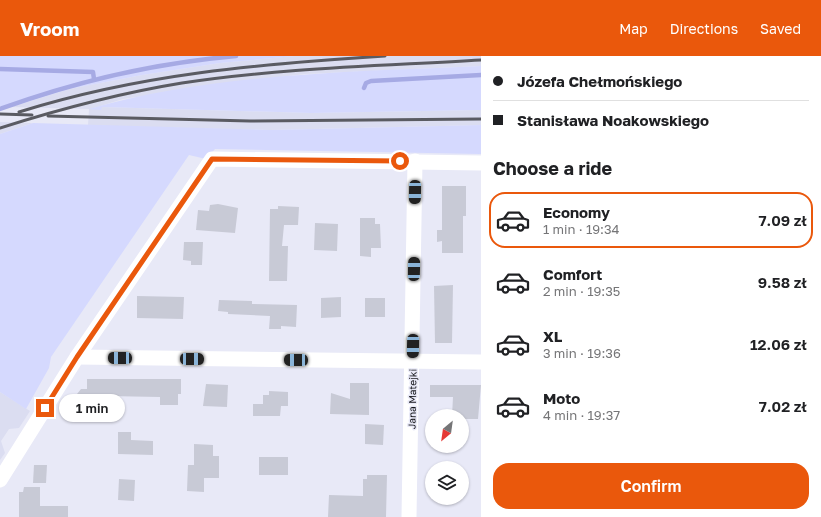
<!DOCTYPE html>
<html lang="en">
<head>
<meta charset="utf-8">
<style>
	:root { --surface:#fff; --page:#f2f2f2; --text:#202124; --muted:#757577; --line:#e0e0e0; --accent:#ea580c }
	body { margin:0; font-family:"Golos Text",sans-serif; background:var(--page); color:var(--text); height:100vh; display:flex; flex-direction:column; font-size:15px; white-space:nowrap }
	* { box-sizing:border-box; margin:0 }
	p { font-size:13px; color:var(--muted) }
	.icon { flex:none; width:22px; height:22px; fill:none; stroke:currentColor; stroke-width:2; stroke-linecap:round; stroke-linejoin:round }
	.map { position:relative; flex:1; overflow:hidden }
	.panel { display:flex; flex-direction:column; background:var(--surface); width:340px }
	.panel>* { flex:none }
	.guide { display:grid; align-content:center; height:88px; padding:0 12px; background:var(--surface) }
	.needle { width:26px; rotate:209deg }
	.fabs { position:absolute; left:425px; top:353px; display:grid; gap:8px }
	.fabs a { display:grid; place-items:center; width:44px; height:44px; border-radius:50%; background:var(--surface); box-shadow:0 1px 3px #0004; font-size:20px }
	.end { position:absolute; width:18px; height:18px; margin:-9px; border:5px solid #ea580c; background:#fff; box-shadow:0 0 0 2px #fff }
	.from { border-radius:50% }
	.bubble { position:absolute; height:28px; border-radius:14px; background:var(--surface); box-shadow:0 1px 3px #0004; font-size:13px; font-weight:600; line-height:28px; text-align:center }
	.car { position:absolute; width:12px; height:24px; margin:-12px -6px; border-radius:5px; box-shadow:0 0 3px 1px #0007; background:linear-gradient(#222 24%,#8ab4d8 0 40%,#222 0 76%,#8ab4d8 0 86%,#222 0) }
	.guide b { display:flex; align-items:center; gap:14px; height:38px; font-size:15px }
	.guide b+b { border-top:1px solid var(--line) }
	.guide i { width:10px; height:10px; background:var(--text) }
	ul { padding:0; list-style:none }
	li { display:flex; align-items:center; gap:12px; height:56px; margin:0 8px 6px; padding:0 4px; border:2px solid transparent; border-radius:16px }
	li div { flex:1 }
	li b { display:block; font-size:15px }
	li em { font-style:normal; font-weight:600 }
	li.on { border-color:var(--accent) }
	li>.icon { width:36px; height:36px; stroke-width:1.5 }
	h2 { padding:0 12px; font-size:18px; line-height:48px }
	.cta { display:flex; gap:8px; margin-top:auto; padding:8px 12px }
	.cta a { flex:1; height:46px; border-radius:16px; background:var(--accent); color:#fff; font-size:16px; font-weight:600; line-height:46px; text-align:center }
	header { display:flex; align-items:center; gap:24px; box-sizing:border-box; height:56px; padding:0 20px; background:var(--accent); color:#fff }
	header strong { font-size:19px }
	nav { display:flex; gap:22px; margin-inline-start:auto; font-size:14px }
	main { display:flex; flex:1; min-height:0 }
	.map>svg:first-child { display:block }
	.built { fill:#dbddf1 }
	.green { fill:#d5d9fe }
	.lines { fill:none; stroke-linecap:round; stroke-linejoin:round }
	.stream { stroke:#a6aae4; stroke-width:4.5 }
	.building { fill:#c8cad6 }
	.minor { stroke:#fff; stroke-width:15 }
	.rail { stroke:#5a5b62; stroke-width:3 }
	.route { stroke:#ea580c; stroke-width:5 }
	.labels { text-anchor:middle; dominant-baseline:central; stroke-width:3; stroke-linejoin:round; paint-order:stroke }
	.street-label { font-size:10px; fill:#16171b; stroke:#e8e9f7 }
</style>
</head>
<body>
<header>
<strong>Vroom</strong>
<nav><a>Map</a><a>Directions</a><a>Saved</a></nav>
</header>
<main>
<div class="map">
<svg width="481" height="461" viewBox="0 0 481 461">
	<rect width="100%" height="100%" fill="#e8e9f7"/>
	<!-- built -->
	<g class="built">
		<path d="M295,0H481V10L305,18L263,23L123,43L91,53H101V51L311,57L481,54V69L271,74L106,70L88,69L89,53L11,51L69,33L142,19L220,7Z"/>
		<path d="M0,66L33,67L0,78Z"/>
		<path d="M0,336L30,355L19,372L9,373L1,385L5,397L0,404Z"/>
	</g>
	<!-- green -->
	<g class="green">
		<path d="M0,0H295L220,7L142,19L69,33L11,51L0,50Z"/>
		<path d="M481,10V54L311,57L102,51L101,54L89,53C213,17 352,16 481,10Z"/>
		<path d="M33,67L271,74L481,69V98L215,93L206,103L189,99L51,301L49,312L26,353L0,336V78Z"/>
	</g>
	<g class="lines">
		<!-- stream -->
		<g class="stream">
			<path d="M0,13L93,16L94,23"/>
			<path d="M364,32L366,27L371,25L481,19"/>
			<path d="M0,53C77,25 155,7 236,0"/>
		</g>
	</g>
	<!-- building -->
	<g class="building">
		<path d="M442,130H466V160H463V197H442V185L437,186V174H442Z"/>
		<path d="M218,148L238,152L235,177L196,174L198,154L209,155L210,149Z"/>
		<path d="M278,150L299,151L298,169H284L282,190H288L287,225H269L270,153H278Z"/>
		<path d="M360,162H375V168H380L381,192H371V201L360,200Z"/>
		<path d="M315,167L338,168L337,195L314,194Z"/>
		<path d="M184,186H203L202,209H191V205L183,204Z"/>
		<path d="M453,229L452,287H435L434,230Z"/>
		<path d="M137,240L184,241L183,263L137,262Z"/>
		<path d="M341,241V261L321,262V242Z"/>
		<rect x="365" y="242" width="20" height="19"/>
		<path d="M219,244L252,245V248L297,249L296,271L281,270V273H269L270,260L228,258V256L218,255Z"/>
		<path d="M87,323H181V338H178V349H160V341L107,340V343H103V348L91,347V357H76L77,338L81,333H87Z"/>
		<path d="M350,327H369V359L330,358L331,337L350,343Z"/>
		<path d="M206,328L228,329L227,351L203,350Z"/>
		<path d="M430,329H481L478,363H462V360H452L453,341H430Z"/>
		<path d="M269,335L288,336V350H281L280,360H253V348H263V339H269Z"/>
		<path d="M365,368L384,369L383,389L365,388Z"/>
		<path d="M118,376H131V384L153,385V399L118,398Z"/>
		<path d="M194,388L213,389V400H219V422H204V436L187,435L188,409H194Z"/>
		<rect x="259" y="401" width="29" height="18"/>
		<path d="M34,409H47L46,427H33Z"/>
		<path d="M367,419H387L386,461H328L329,439L363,440V423H367Z"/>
		<path d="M119,423L135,424L134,445L118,444Z"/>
		<path d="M24,431H40V450H68V461H19V436H23Z"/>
	</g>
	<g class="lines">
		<!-- minor -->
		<g class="minor">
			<path d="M77,301L481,306"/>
			<path d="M0,424L77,301L212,103L481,107"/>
			<path d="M409,461L415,105"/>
		</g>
		<!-- rail -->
		<g class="rail">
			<path d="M19,56C140,18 259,8 385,0"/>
			<path d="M0,58L32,59"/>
			<path d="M48,60L250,65L481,63"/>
			<path d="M0,72C60,53 120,37 182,27C281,12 382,10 481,4"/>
		</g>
	</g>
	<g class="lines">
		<!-- route -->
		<path class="route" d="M45,352L77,301L212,103L400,105"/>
	</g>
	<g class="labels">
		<!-- street labels -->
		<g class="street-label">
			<text transform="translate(412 343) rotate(-89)">Jana Matejki</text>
		</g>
	</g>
</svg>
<div class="fabs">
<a><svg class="needle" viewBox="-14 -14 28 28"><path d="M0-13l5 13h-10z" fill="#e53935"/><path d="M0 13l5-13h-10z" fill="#757577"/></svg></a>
<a><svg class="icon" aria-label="layers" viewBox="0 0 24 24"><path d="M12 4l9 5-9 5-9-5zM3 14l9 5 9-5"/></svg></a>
</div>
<i class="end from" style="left:400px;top:105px"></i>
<i class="end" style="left:45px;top:352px"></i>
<div class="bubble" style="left:59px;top:338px;width:66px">1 min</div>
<i class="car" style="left:415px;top:136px;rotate:181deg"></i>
<i class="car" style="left:414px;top:213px;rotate:1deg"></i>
<i class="car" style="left:413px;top:290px;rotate:181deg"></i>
<i class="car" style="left:120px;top:302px;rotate:271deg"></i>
<i class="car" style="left:192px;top:303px;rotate:91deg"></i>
<i class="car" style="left:296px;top:304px;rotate:271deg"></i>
</div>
<section class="panel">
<div class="guide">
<b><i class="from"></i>Józefa Chełmońskiego</b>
<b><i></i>Stanisława Noakowskiego</b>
</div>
<h2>Choose a ride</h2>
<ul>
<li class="on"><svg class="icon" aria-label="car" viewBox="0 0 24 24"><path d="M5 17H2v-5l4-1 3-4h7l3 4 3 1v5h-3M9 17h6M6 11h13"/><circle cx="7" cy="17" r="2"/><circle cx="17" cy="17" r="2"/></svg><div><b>Economy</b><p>1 min · 19:34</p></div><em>7.09 zł</em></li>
<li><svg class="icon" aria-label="car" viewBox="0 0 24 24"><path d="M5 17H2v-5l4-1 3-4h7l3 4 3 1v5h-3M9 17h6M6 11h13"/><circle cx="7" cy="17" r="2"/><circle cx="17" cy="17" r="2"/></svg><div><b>Comfort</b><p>2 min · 19:35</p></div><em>9.58 zł</em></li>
<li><svg class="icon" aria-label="car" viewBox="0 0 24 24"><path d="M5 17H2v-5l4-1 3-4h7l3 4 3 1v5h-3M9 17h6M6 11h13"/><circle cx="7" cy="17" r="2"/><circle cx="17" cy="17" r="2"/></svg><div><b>XL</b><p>3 min · 19:36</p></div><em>12.06 zł</em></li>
<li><svg class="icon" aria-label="car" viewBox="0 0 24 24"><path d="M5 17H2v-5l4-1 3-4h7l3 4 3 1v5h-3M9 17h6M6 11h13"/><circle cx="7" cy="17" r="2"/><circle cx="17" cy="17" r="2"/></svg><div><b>Moto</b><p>4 min · 19:37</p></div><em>7.02 zł</em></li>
</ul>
<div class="cta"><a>Confirm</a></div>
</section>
</main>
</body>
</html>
